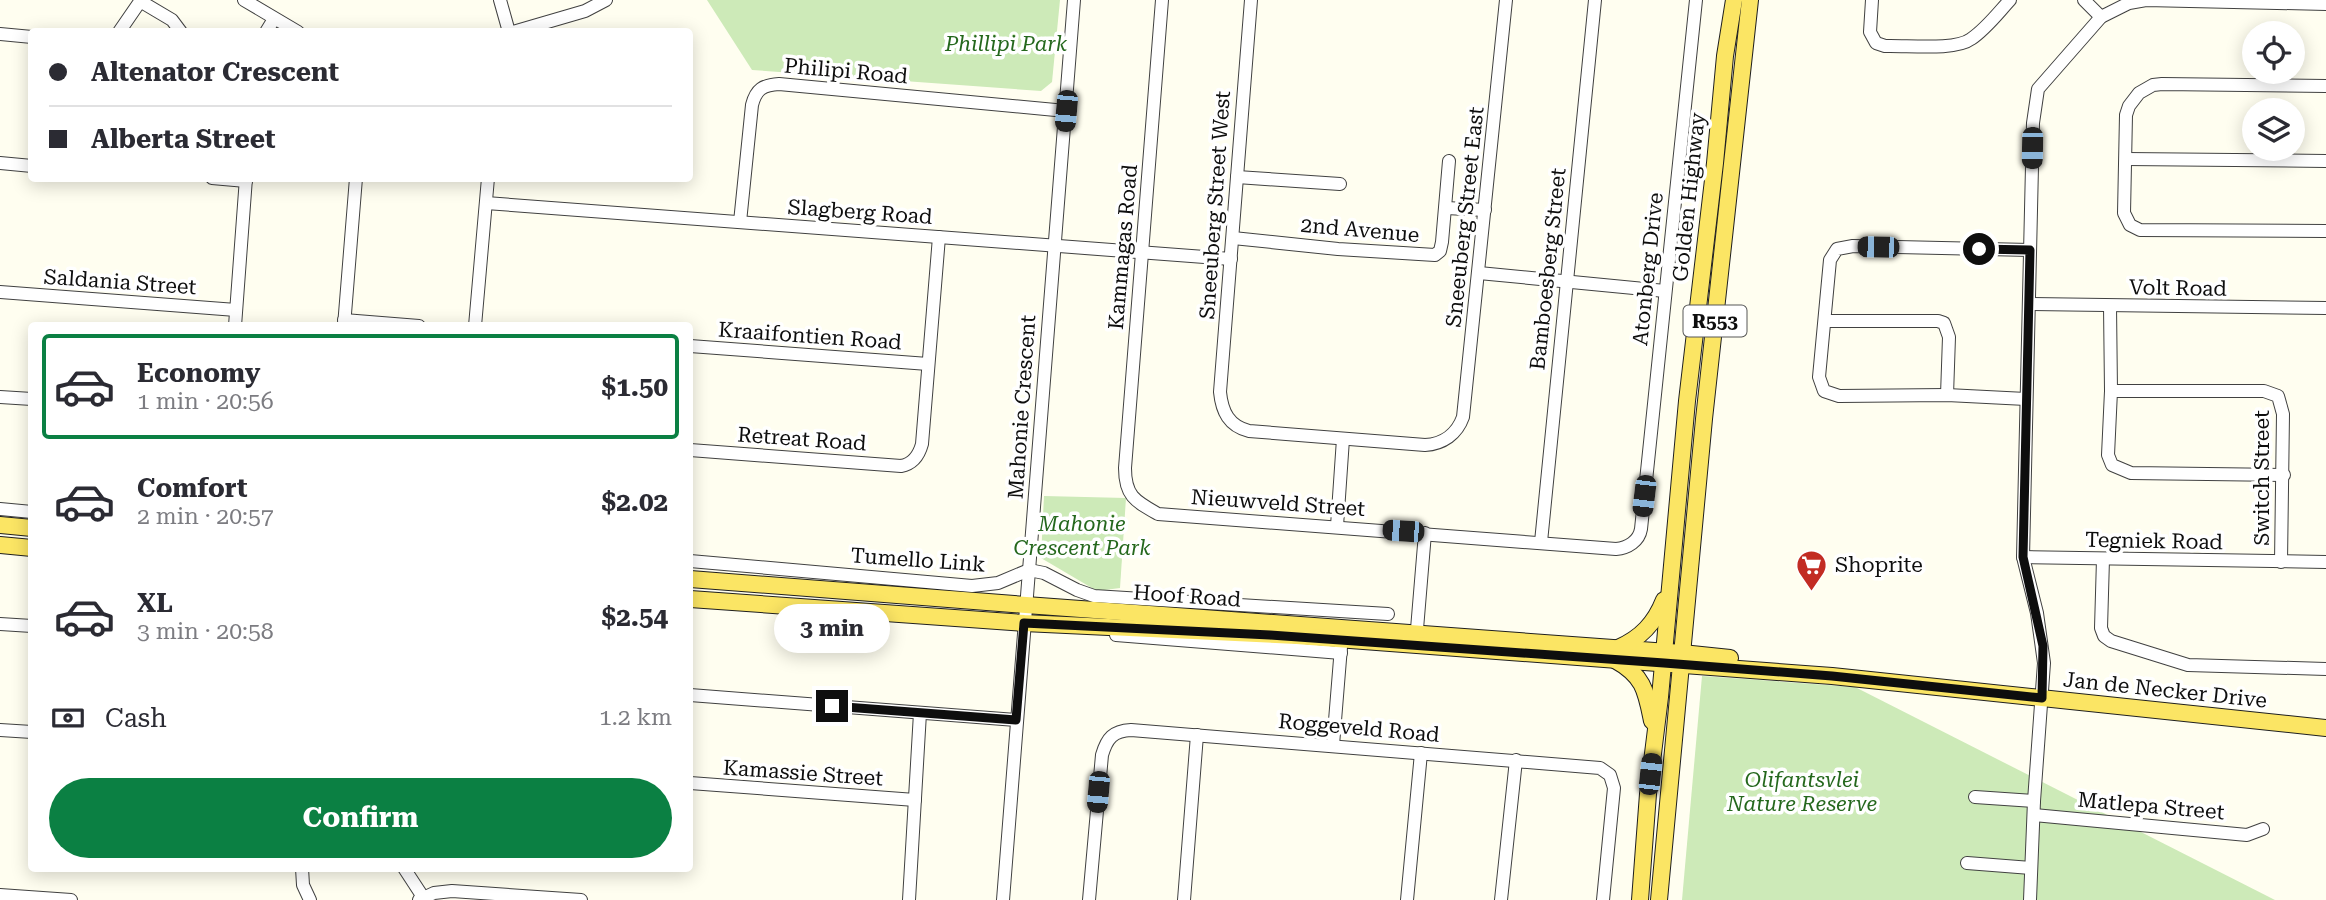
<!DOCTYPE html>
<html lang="en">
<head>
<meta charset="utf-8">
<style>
	:root { --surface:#fff; --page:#f2f2f3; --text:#2b2b33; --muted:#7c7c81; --line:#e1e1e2; --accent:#0b8043 }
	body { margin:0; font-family:"Roboto Serif",serif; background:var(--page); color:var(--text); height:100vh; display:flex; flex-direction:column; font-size:26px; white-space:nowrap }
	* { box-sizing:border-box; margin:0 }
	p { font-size:23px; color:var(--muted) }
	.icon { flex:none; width:38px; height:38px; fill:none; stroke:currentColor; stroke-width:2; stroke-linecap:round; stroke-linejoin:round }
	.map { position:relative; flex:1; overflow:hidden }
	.side { position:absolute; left:28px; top:322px; width:665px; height:550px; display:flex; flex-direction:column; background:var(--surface); border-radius:7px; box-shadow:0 4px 18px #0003 }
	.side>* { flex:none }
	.hud { position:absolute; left:28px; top:28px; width:665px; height:154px; border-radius:7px; box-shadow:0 4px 18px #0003; display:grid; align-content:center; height:154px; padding:0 21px; background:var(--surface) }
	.controls { position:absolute; left:2242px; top:21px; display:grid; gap:14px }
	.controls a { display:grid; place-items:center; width:63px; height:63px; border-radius:50%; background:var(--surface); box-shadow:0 4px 18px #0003; font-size:35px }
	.end { position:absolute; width:32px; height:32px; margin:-16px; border:9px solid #0e0e0e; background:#fff; box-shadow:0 0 0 4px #fff }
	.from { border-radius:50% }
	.bubble { position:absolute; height:49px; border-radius:24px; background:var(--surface); box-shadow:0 4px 18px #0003; font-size:23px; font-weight:700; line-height:49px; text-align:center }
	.car { position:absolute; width:21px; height:42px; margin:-21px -10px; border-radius:9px; box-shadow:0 0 5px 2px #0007; background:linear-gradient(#222 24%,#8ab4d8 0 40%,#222 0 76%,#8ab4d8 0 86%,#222 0) }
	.hud b { display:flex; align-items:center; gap:24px; height:66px; font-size:26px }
	.hud b+b { border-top:2px solid var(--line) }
	.hud i { width:18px; height:18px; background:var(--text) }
	ul { padding:12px 0 0; list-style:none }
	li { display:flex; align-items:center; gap:21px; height:105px; margin:0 14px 10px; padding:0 7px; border:4px solid transparent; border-radius:7px }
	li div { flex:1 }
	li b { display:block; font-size:26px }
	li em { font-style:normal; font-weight:700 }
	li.selected { border-color:var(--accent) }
	li>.icon { width:63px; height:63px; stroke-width:1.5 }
	.pay { display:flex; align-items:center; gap:18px; height:77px; padding:0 21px; font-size:26px }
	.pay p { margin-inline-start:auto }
	.button { display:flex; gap:14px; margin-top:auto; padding:14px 21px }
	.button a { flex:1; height:80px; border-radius:42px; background:var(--accent); color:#fff; font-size:28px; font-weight:700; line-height:80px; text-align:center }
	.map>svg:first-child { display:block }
	.green { fill:#cdeab8 }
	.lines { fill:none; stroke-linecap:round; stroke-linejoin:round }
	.minor-casing { stroke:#414141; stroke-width:14 }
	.major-casing { stroke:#1f1f1f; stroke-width:18 }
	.minor { stroke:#fff; stroke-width:12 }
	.major { stroke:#fbe564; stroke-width:16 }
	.route { stroke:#0e0e0e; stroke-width:9 }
	.labels { text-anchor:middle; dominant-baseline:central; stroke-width:7; stroke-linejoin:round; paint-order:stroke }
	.shield { fill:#fff; stroke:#565656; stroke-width:2 }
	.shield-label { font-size:19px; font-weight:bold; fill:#0e0e0e }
	.park-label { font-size:21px; font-style:italic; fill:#25681d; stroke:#fff }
	.street-label { font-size:21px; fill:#0e0e0e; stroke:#fff }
	.poi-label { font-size:21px; fill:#0e0e0e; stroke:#fff; text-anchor:start }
</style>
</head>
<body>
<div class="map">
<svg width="2326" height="900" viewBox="0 0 2326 900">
	<rect width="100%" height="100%" fill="#fffef0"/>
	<!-- green -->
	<g class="green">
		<path d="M707,0H1060L1052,82L1041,91L752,70Z"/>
		<path d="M1044,496L1126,498L1120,588L1097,591L1041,558Z"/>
		<path d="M1702,676L1855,687L2275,900H1682Z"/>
	</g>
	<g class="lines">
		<defs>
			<g id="minor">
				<path d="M244,0L298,32"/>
				<path d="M500,0L509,32"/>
				<path d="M1162,0L1125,468C1125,496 1135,501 1158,514L1616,549C1628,548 1639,541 1641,529L1696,0"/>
				<path d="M1251,0L1220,392C1222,412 1229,426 1249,431L1425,445C1443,444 1457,434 1463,417L1506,0"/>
				<path d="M1872,0L1870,32L1876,43L1885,46C1906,45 1955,51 1971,39C1986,29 1998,13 2010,0"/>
				<path d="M2084,0L2101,17"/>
				<path d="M140,1L172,20L181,32"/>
				<path d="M119,32L141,0"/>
				<path d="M266,32L274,19"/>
				<path d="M513,32L585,11L606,0"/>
				<path d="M0,34L32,37"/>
				<path d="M2326,86L2162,84L2153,85L2139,93L2129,106L2126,115L2124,213L2130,225L2140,230L2326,231"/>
				<path d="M2126,159L2326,161"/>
				<path d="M0,163L32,166"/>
				<path d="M1237,177L1340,184"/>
				<path d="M212,178L246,181"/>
				<path d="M486,203L1231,259"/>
				<path d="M1446,208L1485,210"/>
				<path d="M740,222L752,105C756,89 763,85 779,84L1066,111"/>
				<path d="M1233,238L1338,249L1435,255L1440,251L1442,242L1449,161"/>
				<path d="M1479,273L1665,291"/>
				<path d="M0,292L236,310"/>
				<path d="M2030,304L2326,308"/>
				<path d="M2110,306L2111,391L2108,455L2112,465L2131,473L2284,475"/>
				<path d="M344,320L419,326"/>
				<path d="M1825,321H1938L1944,323L1949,337L1947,395"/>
				<path d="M235,326L246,178"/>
				<path d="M344,326L356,178"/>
				<path d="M475,326L488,178"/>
				<path d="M690,346L928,364"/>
				<path d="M2111,391H2264L2278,396L2283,414L2281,562"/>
				<path d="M0,397L32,399"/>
				<path d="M2026,399L1947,395L1839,396L1824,391L1819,377L1830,260L1837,249L1853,246L2030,250"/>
				<path d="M690,450L901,466C913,464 919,455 922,444L939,237"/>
				<path d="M0,509L32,512"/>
				<path d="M1337,526L1343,439"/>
				<path d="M1541,542L1595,0"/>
				<path d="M2023,557L2326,562"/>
				<path d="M2103,559L2101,628L2104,636L2111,641L2188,665L2326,669"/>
				<path d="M690,561L972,586L998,583L1029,570L1044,573L1077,590L1094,596L1388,614"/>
				<path d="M0,624L32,626"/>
				<path d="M1116,635L1341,653"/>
				<path d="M1416,641L1425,533"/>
				<path d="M690,695L1016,720"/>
				<path d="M0,730L32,732"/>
				<path d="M1333,745L1341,647"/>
				<path d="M690,783L915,800"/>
				<path d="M1975,797L2034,801"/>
				<path d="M2034,815L2247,835L2263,829"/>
				<path d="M1967,863L2031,868"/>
				<path d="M302,868L303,885L310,900"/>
				<path d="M404,868L423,897"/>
				<path d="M0,895L71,900"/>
				<path d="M419,900L434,893L452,891L581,900"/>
				<path d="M909,900L920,713"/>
				<path d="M1003,900L1074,0"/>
				<path d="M1089,900L1102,755C1107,738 1113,731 1131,730L1600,768L1610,775L1614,788L1603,900"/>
				<path d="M1184,900L1197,735"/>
				<path d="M1407,900L1421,753"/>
				<path d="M1501,900L1516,760"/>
				<path d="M2030,900L2034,801L2044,663L2037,613L2023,557L2033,123L2038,89L2101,17L2129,3L2146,0L2326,4"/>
			</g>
			<g id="major">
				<path d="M0,525L32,528"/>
				<path d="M0,545L32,548"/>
				<path d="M690,579L1026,605L1682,653L1730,658"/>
				<path d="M690,599L1024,623L1297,636L1832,676L2326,728"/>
				<path d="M1618,648C1641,638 1655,623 1664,600"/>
				<path d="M1615,660C1644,676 1646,691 1652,721"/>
				<path d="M1640,900L1648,794L1660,697L1687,401L1715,163L1725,56L1734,0"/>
				<path d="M1659,900L1704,419L1750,0"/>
			</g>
		</defs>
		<!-- minor casing -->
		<use href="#minor" class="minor-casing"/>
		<!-- major casing -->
		<use href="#major" class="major-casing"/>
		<!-- minor -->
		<use href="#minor" class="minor"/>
		<!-- major -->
		<use href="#major" class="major"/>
	</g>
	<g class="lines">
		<!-- route -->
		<path class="route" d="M832,706L1016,720L1024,623L1270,635L1664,663L1832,676L2042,698L2043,646L2023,557L2030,250L1979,249"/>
	</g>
	<!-- icons -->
	<defs>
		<symbol id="supermarket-pin" viewBox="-11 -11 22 30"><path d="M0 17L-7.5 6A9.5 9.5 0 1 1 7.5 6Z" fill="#c22c23" stroke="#fff"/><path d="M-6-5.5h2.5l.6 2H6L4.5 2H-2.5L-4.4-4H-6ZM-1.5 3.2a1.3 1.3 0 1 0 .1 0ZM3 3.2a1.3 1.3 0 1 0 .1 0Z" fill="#fff"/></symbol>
	</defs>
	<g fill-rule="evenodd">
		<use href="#supermarket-pin" x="1794" y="548" width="35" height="47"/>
	</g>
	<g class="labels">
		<!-- shield labels -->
		<rect class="shield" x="1683.5" y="305.5" width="63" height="31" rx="5"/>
		<g class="shield-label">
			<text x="1715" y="321">R553</text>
		</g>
		<!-- park labels -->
		<g class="park-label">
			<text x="1006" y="44">Phillipi Park</text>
			<text x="1082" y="524">Mahonie<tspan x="1082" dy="24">Crescent Park</tspan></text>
			<text x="1802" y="780">Olifantsvlei<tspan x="1802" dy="24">Nature Reserve</tspan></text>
		</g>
		<!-- street labels -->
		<g class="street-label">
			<text transform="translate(846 71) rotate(5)">Philipi Road</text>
			<text transform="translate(1689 197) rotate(-84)">Golden Highway</text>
			<text transform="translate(1215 205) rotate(-86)">Sneeuberg Street West</text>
			<text transform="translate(860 212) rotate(4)">Slagberg Road</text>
			<text transform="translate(1465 217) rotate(-84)">Sneeuberg Street East</text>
			<text transform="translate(1360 230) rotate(5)">2nd Avenue</text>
			<text transform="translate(1123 247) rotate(-85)">Kammagas Road</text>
			<text transform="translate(1548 269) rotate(-84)">Bamboesberg Street</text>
			<text transform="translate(1648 269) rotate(-84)">Atonberg Drive</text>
			<text transform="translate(120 282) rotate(4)">Saldania Street</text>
			<text transform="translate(2178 288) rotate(1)">Volt Road</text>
			<text transform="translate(810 336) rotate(4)">Kraaifontien Road</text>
			<text transform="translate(1022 407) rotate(-86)">Mahonie Crescent</text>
			<text transform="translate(802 439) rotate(4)">Retreat Road</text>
			<text transform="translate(2262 478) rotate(-90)">Switch Street</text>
			<text transform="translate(1278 503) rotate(4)">Nieuwveld Street</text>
			<text transform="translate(2154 541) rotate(1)">Tegniek Road</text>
			<text transform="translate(918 560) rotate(4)">Tumello Link</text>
			<text transform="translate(1187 596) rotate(4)">Hoof Road</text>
			<text transform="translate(2165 690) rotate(6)">Jan de Necker Drive</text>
			<text transform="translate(1359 728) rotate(5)">Roggeveld Road</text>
			<text transform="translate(803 773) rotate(4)">Kamassie Street</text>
			<text transform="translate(2151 806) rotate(5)">Matlepa Street</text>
		</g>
		<!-- poi labels -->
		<g class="poi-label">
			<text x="1835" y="565">Shoprite</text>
		</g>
	</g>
</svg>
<div class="controls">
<a><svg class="icon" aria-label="locate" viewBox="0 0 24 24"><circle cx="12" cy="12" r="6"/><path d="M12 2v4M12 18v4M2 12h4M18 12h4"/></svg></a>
<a><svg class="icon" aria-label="layers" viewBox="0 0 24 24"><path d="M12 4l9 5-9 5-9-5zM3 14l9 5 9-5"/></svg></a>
</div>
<i class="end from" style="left:1979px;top:249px"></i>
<i class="end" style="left:832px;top:706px"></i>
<div class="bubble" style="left:774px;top:604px;width:116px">3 min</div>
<i class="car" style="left:1066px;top:111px;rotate:185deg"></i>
<i class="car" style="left:2032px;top:148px;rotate:181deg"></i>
<i class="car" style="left:1878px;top:247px;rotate:271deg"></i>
<i class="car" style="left:1644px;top:496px;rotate:187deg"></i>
<i class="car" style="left:1403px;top:531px;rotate:274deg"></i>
<i class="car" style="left:1650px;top:774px;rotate:6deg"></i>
<i class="car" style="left:1098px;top:792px;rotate:185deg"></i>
<div class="hud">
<b><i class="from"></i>Altenator Crescent</b>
<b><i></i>Alberta Street</b>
</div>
<section class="side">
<ul>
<li class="selected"><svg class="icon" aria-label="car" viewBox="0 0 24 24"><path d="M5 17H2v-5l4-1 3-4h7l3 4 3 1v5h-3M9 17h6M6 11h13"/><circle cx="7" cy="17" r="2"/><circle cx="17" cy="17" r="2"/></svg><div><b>Economy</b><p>1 min · 20:56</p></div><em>$1.50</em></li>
<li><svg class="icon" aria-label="car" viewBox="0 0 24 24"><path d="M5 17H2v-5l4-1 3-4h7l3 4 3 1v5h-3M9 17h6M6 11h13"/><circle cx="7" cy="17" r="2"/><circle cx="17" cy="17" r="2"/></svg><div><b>Comfort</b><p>2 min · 20:57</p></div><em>$2.02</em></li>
<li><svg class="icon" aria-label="car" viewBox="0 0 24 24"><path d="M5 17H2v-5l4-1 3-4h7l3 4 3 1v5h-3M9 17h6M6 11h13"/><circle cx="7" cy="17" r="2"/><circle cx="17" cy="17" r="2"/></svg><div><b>XL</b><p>3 min · 20:58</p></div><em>$2.54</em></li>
</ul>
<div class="pay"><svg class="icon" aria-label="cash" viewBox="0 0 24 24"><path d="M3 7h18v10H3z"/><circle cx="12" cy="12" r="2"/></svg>Cash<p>1.2 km</p></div>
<div class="button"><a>Confirm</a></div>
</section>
</div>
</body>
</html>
